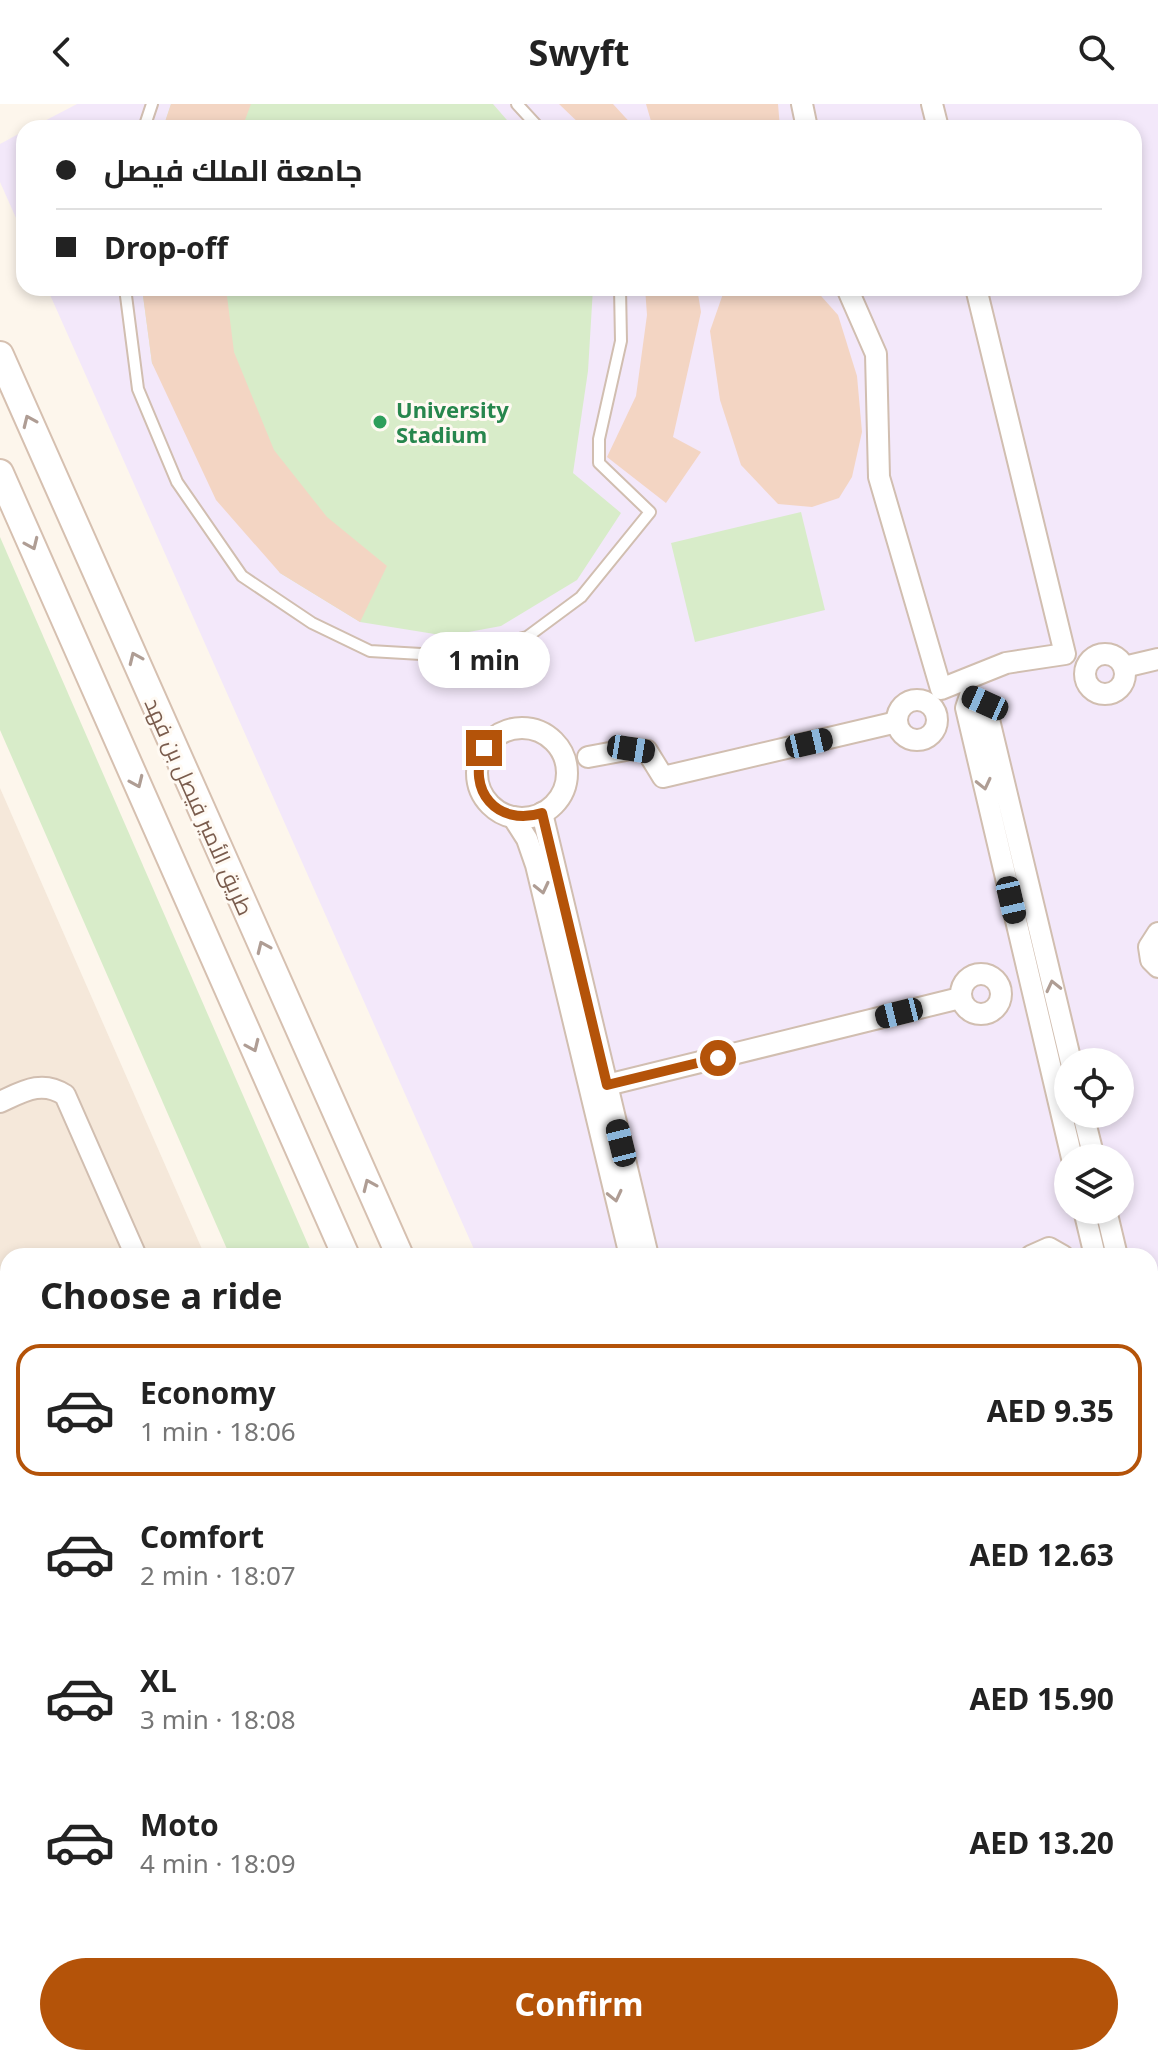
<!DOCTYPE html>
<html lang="en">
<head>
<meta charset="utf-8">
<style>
	:root { --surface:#fff; --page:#f2f2f2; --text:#222; --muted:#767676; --line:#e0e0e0; --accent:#b45309 }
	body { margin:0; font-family:"Noto Sans",Cairo,sans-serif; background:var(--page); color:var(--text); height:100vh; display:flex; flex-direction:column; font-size:30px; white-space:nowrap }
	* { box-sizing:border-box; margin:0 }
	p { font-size:26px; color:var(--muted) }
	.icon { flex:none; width:44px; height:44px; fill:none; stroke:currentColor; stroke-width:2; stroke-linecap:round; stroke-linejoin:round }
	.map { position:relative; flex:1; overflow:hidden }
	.panel { position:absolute; left:0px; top:1144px; width:1158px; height:818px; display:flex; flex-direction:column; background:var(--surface); border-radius:24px 24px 0 0; box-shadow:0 4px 12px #0003 }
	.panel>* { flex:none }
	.hud { position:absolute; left:16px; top:16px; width:1126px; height:176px; border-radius:24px; box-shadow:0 4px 12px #0003; display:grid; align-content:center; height:176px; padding:0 40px; background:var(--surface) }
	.fabs { position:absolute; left:1054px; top:944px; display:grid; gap:16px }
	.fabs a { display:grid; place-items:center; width:80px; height:80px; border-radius:50%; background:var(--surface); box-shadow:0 4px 12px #0003; font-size:40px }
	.end { position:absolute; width:36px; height:36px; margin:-18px; border:10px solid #b45309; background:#fff; box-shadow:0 0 0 4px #fff }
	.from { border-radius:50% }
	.bubble { position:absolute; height:56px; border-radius:28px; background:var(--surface); box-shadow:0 4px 12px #0003; font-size:26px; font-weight:700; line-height:56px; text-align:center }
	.car { position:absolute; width:24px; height:48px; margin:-24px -12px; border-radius:10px; box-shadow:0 0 6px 2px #0007; background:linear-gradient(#222 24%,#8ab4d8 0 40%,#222 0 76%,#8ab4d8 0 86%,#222 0) }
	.hud b { display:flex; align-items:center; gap:28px; height:76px; font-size:30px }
	.hud b+b { border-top:2px solid var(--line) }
	.hud i { width:20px; height:20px; background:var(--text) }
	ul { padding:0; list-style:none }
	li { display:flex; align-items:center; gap:24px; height:132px; margin:0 16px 12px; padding:0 24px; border:4px solid transparent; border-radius:24px }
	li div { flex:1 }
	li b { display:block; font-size:30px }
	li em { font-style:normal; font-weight:700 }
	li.on { border-color:var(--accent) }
	li>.icon { width:72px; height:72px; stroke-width:1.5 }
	h2 { padding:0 40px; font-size:36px; line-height:96px }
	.action { display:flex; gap:16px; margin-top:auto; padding:16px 40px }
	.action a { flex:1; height:92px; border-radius:48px; background:var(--accent); color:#fff; font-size:32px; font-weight:700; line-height:92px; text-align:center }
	header { display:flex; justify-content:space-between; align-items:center; height:104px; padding:0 40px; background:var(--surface); font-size:36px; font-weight:700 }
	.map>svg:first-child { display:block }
	.residential { fill:#f5e8da }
	.education { fill:#f3e8fa; fill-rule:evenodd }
	.green { fill:#d8ecc9 }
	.building { fill:#f3d5c3 }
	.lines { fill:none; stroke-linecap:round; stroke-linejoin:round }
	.lane-casing { stroke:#d1beb0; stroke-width:14 }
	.street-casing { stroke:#d1beb0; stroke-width:24 }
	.secondary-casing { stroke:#d6c0b0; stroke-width:30 }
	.lane { stroke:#fff; stroke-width:10 }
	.street { stroke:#fff; stroke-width:20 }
	.secondary { stroke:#fff; stroke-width:26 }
	.oneway { stroke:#af9d94 }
	.route { stroke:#b45309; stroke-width:10 }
	.leisure-dot { fill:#2e9e5b; stroke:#fffaf3; stroke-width:3 }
	.labels { text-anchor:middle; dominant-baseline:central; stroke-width:6; stroke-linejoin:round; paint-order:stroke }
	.leisure-label { font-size:22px; font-weight:bold; fill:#27864d; stroke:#fffaf3; text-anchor:start }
	.street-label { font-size:22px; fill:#7a5c4d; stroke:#fffaf3 }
</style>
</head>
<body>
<header><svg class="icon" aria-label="back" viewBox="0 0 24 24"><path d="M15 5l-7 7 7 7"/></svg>Swyft<svg class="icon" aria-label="search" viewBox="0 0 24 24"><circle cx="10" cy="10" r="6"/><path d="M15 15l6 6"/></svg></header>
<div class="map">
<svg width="1158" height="1961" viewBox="0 0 1158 1961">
	<rect width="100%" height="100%" fill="#fdf6ec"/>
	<!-- residential -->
	<g class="residential">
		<path d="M0,684L205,1152H8V1642L0,1646Z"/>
		<path d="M8,1811V1954H642L645,1961H0V1814Z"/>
	</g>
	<!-- education -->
	<g class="education">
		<path d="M77,0H1158V1961H837L834,1954H1150V1152H477L47,184H1134V24H31ZM1068,958H1120V1010H1068ZM1068,1054H1120V1106H1068Z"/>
		<path d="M24,27V132L0,78V40Z"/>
	</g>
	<!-- green -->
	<g class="green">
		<path d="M171,0H493L514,24H163Z"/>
		<path d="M142,184H593L588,267L573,369L621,409L577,476L501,522L447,532L360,518L280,469L152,259Z"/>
		<path d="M801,408L825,506L695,538L671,439Z"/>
		<path d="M0,433L313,1152H230L0,626Z"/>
	</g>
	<!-- building -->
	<g class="building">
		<path d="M171,0H251L242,24H163Z"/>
		<path d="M559,0H613L635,24H584Z"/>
		<path d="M646,0H778L780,24H653Z"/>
		<path d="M142,184H226L234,248L274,346L327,413L387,462L360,518L280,469L216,396L152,259Z"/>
		<path d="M645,184H697L701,208L673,333L701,348L666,399L607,353L636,292L647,211Z"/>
		<path d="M725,184H814L838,211L857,272L862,328L852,373L839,394L812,403L778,400L741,361L720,296L710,227Z"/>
	</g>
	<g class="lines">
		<defs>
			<g id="lane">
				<path d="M517,0L539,24"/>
				<path d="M144,24L152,0"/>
				<path d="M125,184L138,285L177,378L242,472L312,519L370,547L455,552L527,533L581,493L650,408L599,359V335L621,237L620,184"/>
			</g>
			<g id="street">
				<path d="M802,0L807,24"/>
				<path d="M932,0L938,24"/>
				<path d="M847,184L876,250L879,373L941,585L1006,559L1065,550L976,184"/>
				<circle cx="1105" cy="570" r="20"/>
				<path d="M1124,563L1158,555"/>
				<circle cx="917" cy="616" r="20"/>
				<circle cx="522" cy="669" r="45"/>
				<path d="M588,653L631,645L647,647L663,673L897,618"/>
				<path d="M542,709L648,1152"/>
				<path d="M513,713L527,735L536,761L630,1152"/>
				<path d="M1158,829L1149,843L1151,856L1158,863"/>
				<circle cx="981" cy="890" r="20"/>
				<path d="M1071,958L985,599L970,592L966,604L1072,1054"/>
				<path d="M607,981L960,894"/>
				<path d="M0,998C24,987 42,976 65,991L136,1152"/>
				<path d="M1083,1010L1094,1054"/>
				<path d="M1084,1106L1095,1152"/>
				<path d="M1106,1106L1117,1152"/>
				<path d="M1031,1152L1049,1144L1063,1152"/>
				<path d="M0,1282L8,1279"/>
				<path d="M1150,1291L1158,1325"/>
				<path d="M1150,1387L1158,1421"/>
				<path d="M0,1500L8,1518"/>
				<path d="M1150,1726L1158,1724"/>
				<path d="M0,1926L8,1922"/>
				<path d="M534,1954L537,1961"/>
				<path d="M853,1954L856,1961"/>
				<path d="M869,1954L872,1961"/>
				<path d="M393,1961L409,1954"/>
			</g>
			<g id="secondary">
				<path d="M0,251L400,1152"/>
				<path d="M0,369L346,1152"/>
				<path d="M0,1687L8,1683"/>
				<path d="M0,1745L8,1742"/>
				<path d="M700,1954L703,1961"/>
				<path d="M756,1954L759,1961"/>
			</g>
		</defs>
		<!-- lane casing -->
		<use href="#lane" class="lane-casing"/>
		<!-- street casing -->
		<use href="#street" class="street-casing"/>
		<!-- secondary casing -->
		<use href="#secondary" class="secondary-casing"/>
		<!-- lane -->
		<use href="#lane" class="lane"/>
		<!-- street -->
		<use href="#street" class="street"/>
		<!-- secondary -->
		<use href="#secondary" class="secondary"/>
	</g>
	<!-- one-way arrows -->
	<defs><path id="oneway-chevron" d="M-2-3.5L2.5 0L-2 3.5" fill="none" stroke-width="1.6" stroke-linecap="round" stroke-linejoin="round" transform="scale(2)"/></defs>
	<g class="oneway">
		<use href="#oneway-chevron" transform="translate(29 317) rotate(-114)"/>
		<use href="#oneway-chevron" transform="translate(32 440) rotate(66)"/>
		<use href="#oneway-chevron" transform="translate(135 554) rotate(-114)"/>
		<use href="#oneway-chevron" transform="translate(137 678) rotate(66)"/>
		<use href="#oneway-chevron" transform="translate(984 680) rotate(77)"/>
		<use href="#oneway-chevron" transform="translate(542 784) rotate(77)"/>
		<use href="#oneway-chevron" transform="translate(263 843) rotate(-114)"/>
		<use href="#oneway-chevron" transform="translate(1053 882) rotate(-103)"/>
		<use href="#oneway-chevron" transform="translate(253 942) rotate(66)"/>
		<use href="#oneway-chevron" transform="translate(369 1081) rotate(-114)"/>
		<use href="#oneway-chevron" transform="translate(615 1092) rotate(77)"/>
	</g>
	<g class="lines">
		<!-- route -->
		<path class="route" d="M484,644C466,686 497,723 542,709L607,981L718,954"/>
	</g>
	<!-- markers -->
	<circle class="leisure-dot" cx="380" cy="318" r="8"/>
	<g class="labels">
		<!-- leisure labels -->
		<g class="leisure-label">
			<text x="396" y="305">University<tspan x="396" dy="25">Stadium</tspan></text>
		</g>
		<!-- street labels -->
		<g class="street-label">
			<text transform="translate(200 702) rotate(66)">طريق الأمير فيصل بن فهد</text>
		</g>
	</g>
</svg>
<div class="fabs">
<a><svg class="icon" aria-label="locate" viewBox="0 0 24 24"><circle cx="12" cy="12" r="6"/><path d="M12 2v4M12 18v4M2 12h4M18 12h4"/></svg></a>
<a><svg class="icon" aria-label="layers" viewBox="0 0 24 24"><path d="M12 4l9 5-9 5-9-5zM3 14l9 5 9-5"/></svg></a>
</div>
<i class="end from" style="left:718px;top:954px"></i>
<i class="end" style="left:484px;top:644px"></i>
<div class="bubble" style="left:418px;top:528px;width:132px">1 min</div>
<i class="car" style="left:985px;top:599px;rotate:294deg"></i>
<i class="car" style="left:809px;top:639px;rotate:77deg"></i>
<i class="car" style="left:631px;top:645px;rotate:99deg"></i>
<i class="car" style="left:1011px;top:796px;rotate:167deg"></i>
<i class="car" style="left:899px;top:909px;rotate:256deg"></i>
<i class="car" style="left:621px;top:1039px;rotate:346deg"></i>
<div class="hud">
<b><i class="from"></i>جامعة الملك فيصل</b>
<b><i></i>Drop-off</b>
</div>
<section class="panel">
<h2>Choose a ride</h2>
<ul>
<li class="on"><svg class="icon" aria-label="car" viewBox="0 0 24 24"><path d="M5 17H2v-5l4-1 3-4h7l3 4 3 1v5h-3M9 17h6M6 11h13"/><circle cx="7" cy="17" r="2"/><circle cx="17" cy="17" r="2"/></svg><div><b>Economy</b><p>1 min · 18:06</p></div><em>AED 9.35</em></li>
<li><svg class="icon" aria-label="car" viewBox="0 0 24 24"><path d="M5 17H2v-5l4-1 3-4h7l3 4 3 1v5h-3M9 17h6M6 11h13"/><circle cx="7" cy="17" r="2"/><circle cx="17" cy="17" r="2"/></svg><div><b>Comfort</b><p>2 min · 18:07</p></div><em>AED 12.63</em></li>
<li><svg class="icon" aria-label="car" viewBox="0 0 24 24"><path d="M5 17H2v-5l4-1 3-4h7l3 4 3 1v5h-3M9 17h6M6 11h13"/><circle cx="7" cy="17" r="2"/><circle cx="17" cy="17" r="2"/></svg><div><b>XL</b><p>3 min · 18:08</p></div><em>AED 15.90</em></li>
<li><svg class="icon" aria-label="car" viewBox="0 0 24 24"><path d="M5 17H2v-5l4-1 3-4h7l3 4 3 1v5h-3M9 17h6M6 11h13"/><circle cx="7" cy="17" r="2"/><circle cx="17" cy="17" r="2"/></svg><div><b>Moto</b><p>4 min · 18:09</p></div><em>AED 13.20</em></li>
</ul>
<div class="action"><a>Confirm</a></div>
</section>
</div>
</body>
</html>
